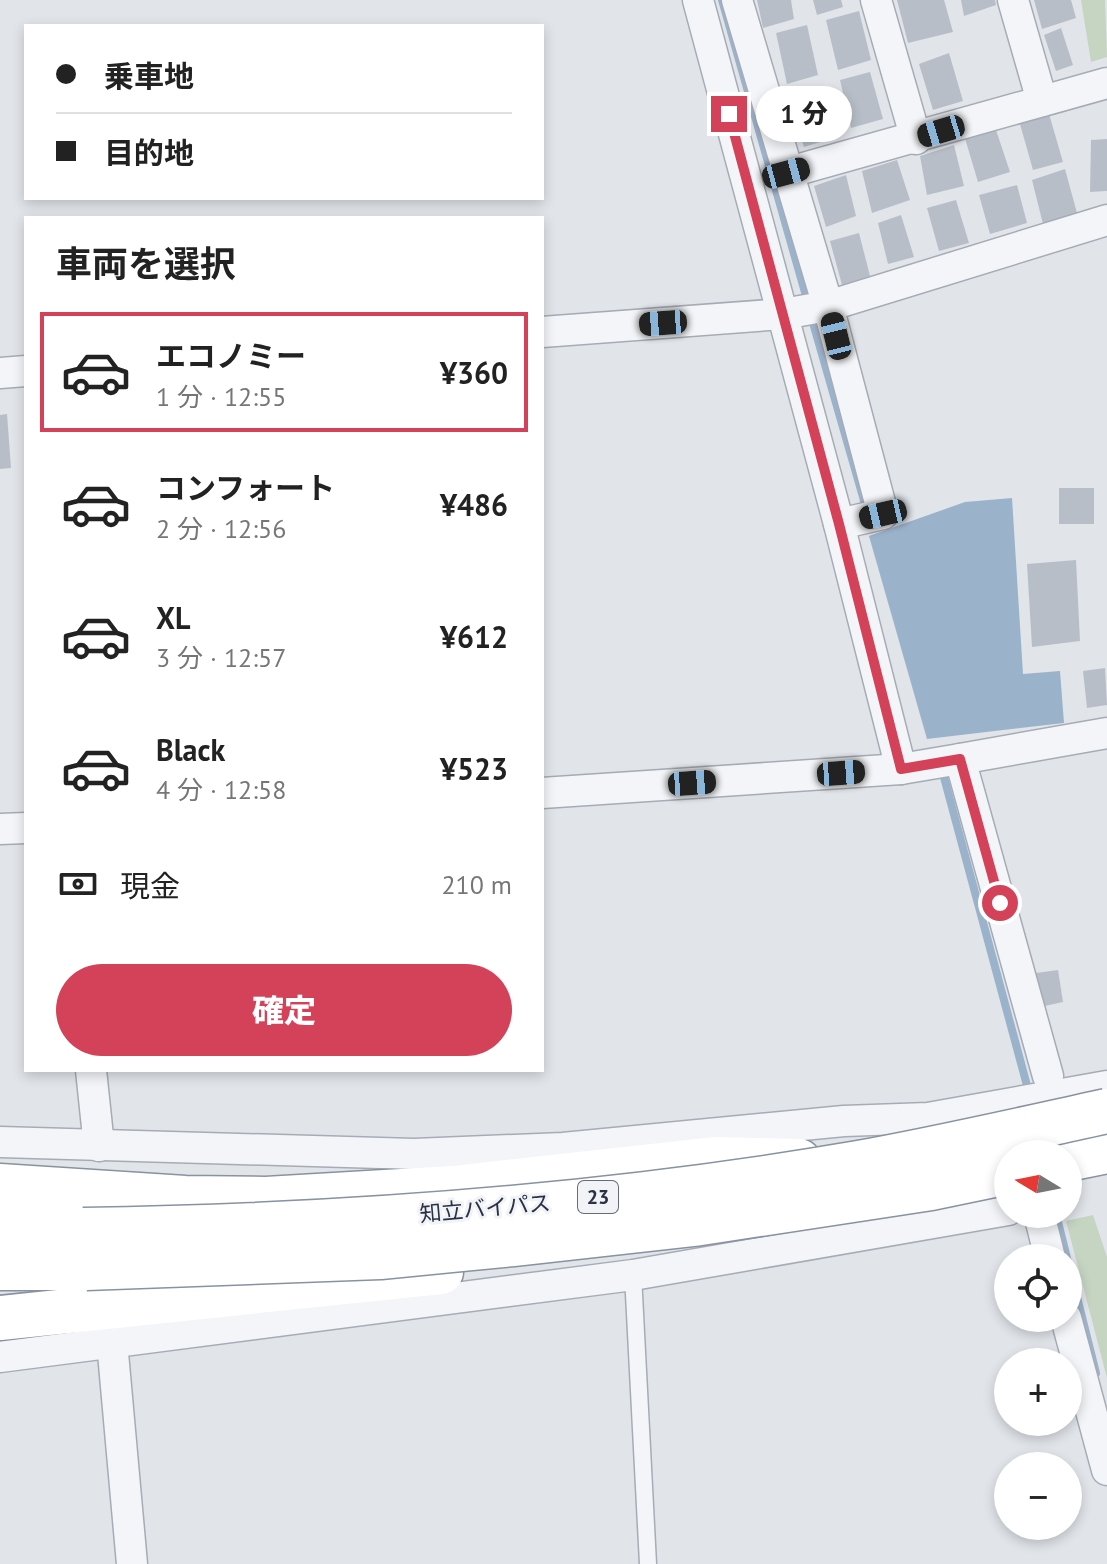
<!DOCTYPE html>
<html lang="ja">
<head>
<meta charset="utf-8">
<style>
	:root { --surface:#fff; --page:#f6f6f6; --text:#222; --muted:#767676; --line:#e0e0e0; --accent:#d34258 }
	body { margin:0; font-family:"PT Sans","Noto Sans JP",sans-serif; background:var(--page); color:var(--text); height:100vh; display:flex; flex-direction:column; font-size:30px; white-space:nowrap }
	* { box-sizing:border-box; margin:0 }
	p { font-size:26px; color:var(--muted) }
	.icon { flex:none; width:44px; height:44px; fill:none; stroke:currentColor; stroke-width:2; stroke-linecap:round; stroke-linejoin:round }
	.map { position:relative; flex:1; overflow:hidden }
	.details { position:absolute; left:24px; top:216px; width:520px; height:856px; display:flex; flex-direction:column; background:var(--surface); border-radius:0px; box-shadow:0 4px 12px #0003 }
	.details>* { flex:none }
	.top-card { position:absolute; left:24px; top:24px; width:520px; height:176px; border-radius:0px; box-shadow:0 4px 12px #0003; display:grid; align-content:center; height:176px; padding:0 32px; background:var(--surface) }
	.needle { width:52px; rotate:280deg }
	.buttons { position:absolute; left:994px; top:1140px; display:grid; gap:16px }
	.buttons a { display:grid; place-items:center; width:88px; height:88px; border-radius:50%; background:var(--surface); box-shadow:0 4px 12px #0003; font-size:40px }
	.end { position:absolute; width:36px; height:36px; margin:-18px; border:10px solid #d34258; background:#fff; box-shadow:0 0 0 4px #fff }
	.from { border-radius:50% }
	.bubble { position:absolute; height:56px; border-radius:28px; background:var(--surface); box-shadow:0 4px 12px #0003; font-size:26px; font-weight:800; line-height:56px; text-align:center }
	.car { position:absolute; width:24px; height:48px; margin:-24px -12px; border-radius:10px; box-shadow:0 0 6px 2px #0007; background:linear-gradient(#222 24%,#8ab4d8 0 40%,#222 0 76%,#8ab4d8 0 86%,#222 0) }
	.top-card b { display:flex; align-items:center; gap:28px; height:76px; font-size:30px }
	.top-card b+b { border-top:2px solid var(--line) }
	.top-card i { width:20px; height:20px; background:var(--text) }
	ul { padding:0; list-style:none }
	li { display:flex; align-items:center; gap:24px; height:120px; margin:0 16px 12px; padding:0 16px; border:4px solid transparent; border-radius:0px }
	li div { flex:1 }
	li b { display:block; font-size:30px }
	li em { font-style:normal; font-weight:800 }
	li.selected { border-color:var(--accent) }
	li>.icon { width:72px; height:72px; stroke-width:1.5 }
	h2 { padding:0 32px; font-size:36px; line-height:96px }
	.pay { display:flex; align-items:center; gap:20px; height:88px; padding:0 32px; font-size:30px }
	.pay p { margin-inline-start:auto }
	.cta { display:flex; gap:16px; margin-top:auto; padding:16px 32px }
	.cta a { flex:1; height:92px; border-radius:48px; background:var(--accent); color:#fff; font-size:32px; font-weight:800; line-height:92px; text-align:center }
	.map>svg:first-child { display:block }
	.green { fill:#c6d4c2 }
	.water { fill:#9bb2cb }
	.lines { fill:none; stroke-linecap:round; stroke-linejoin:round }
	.stream { stroke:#9bb2cb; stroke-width:8 }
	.building { fill:#b8bec8 }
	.lane-casing { stroke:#a6acb5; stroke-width:19 }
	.street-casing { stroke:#a6acb5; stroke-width:33 }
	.highway-casing { stroke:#8892a1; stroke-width:47 }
	.lane { stroke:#f4f5f8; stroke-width:16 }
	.street { stroke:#f4f5f8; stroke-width:30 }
	.highway { stroke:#fff; stroke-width:44 }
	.highway-bridge-casing { stroke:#8892a1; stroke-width:47; stroke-linecap:butt }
	.highway-bridge { stroke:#fff; stroke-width:44 }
	.route { stroke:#d34258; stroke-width:10 }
	.labels { text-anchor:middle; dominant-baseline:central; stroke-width:6; stroke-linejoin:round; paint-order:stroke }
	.shield { fill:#f1f3f7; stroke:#656c79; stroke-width:2 }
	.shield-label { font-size:20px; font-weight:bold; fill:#293243 }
	.street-label { font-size:22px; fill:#293243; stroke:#f1f3f7 }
</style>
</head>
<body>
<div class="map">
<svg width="1107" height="1564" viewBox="0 0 1107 1564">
	<rect width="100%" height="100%" fill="#e1e5ea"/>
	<!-- green -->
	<g class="green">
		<path d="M1081,0H1105L1107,57L1091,62Z"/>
		<path d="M1093,1215L1107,1257V1378L1066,1221Z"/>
	</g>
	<!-- water -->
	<path class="water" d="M1012,498L1023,674L1060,671L1064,723L927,739L869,536L965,502Z"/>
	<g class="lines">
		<!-- stream -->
		<g class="stream">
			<path d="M722,0L808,303"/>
			<path d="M811,316L867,511"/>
			<path d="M942,770L1029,1093"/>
			<path d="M1039,1137L1043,1154"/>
			<path d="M1056,1214L1067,1258"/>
			<path d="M1068,1261L1096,1373"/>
		</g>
	</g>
	<!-- building -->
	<g class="building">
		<path d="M757,0H791L794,19L763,28Z"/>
		<path d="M813,0H841L843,7L817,15Z"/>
		<path d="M897,0H944L953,32L908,43Z"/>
		<path d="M961,0H995L996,5L964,16Z"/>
		<path d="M1034,0H1071L1076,18L1042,29Z"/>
		<path d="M859,11L871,60L838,70L826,20Z"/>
		<path d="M807,25L818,75L787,84L776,33Z"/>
		<path d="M1061,28L1073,65L1056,71L1044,35Z"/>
		<path d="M949,53L963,101L933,110L919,64Z"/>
		<path d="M870,72L883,119L851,128L840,80Z"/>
		<path d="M822,87L836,137L804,147L788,94Z"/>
		<path d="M1047,107L1063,162L1033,170L1018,117Z"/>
		<path d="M995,127L1010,172L978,182L964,135Z"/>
		<path d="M1107,139V191L1090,192L1091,140Z"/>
		<path d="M954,145L964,186L927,195L920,156Z"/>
		<path d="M897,160L910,200L872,213L862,171Z"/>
		<path d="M1065,169L1077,213L1043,224L1032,180Z"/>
		<path d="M846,175L856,216L826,227L814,186Z"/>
		<path d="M1017,185L1027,223L990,234L979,195Z"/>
		<path d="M956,200L969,243L939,251L927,208Z"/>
		<path d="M901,215L914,257L888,264L878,223Z"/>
		<path d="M859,233L870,276L842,285L830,241Z"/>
		<path d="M7,414L11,468L0,469V415Z"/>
		<rect x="1059" y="488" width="35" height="36"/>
		<path d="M1076,560L1080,641L1032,647L1027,564Z"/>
		<path d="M1105,668L1107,705L1087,708L1083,671Z"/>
		<path d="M1058,970L1063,1002L1040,1007L1036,973Z"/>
	</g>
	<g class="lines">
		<defs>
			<path id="lane" d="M633,1275L648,1564"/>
			<g id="street">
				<path d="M698,0L839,524L901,769"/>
				<path d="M737,0L828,306L883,514L839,524"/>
				<path d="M876,0L916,139"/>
				<path d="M1013,0L1042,101"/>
				<path d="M786,173L1107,83"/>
				<path d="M542,332L783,314L828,306L1107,220"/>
				<path d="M0,373L26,371"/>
				<path d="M542,793L901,769L960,759"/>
				<path d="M0,829L26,828"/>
				<path d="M91,1070L99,1146"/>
				<path d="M1048,1076L960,759L1107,733"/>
				<path d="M0,1142L414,1154L563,1148L844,1121L928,1118L1107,1086"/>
				<path d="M1039,1214L1050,1258"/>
				<path d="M1066,1318L1107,1470"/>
				<path d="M112,1342L132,1564"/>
				<path d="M0,1357L633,1275L1008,1210"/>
			</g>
			<g id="highway">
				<path d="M1068,1159L1107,1151"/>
				<path d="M0,1186L185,1198L266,1199L453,1188L715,1159L799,1161"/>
				<path d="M0,1229L83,1230"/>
				<path d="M0,1268H86"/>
				<path d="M0,1318L441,1272"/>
			</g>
		</defs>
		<!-- lane casing -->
		<use href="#lane" class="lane-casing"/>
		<!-- street casing -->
		<use href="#street" class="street-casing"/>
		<!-- highway casing -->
		<use href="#highway" class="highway-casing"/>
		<!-- lane -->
		<use href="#lane" class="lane"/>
		<!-- street -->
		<use href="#street" class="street"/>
		<!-- highway -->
		<use href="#highway" class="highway"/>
		<defs>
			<g id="highway-bridge">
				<path d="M83,1230C342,1226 603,1207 859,1163C942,1148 1024,1129 1107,1111"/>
				<path d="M86,1268L380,1257L513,1244L694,1224L931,1188L1008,1172"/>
			</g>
		</defs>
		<!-- highway-bridge casing -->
		<use href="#highway-bridge" class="highway-bridge-casing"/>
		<!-- highway-bridge -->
		<use href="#highway-bridge" class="highway-bridge"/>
	</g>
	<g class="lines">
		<!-- route -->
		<path class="route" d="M729,114L839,524L901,769L960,759L1000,903"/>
	</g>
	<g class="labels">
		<!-- shield labels -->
		<rect class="shield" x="578" y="1181" width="40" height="32" rx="6"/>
		<g class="shield-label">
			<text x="598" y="1197">23</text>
		</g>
		<!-- street labels -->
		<g class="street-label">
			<text transform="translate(485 1208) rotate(-5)">知立バイパス</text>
		</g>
	</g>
</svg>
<div class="buttons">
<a><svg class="needle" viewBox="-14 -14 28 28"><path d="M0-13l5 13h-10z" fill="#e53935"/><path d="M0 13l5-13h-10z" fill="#767676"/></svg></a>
<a><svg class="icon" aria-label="locate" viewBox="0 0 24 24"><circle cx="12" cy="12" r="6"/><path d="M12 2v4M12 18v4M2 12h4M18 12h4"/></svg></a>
<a>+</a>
<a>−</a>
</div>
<i class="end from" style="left:1000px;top:903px"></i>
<i class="end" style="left:729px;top:114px"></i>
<div class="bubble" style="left:756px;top:86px;width:96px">1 分</div>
<i class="car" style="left:941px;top:131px;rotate:253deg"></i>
<i class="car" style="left:786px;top:173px;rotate:75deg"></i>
<i class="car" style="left:663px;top:323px;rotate:266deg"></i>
<i class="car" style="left:836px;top:336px;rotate:346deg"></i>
<i class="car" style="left:883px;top:514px;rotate:257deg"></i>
<i class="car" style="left:841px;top:773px;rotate:86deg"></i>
<i class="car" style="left:692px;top:783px;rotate:86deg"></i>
<div class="top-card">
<b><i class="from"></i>乗車地</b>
<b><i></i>目的地</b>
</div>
<section class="details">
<h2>車両を選択</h2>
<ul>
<li class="selected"><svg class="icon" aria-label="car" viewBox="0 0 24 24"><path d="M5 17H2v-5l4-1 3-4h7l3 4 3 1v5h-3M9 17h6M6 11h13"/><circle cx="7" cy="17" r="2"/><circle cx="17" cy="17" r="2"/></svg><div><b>エコノミー</b><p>1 分 · 12:55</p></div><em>¥360</em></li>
<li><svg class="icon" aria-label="car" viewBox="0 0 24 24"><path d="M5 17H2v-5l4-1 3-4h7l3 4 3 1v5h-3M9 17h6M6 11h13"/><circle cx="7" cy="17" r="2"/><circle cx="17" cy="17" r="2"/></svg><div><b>コンフォート</b><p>2 分 · 12:56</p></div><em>¥486</em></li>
<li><svg class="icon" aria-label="car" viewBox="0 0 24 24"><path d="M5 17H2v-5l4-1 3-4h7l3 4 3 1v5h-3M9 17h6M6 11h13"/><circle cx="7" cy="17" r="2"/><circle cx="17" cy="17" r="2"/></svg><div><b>XL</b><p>3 分 · 12:57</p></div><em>¥612</em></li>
<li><svg class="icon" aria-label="car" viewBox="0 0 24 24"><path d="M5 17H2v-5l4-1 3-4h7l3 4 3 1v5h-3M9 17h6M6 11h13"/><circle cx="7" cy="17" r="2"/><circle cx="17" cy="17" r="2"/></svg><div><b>Black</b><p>4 分 · 12:58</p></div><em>¥523</em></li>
</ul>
<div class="pay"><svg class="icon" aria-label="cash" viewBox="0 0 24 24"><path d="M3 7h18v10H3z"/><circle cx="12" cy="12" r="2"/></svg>現金<p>210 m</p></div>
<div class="cta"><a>確定</a></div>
</section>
</div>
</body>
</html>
